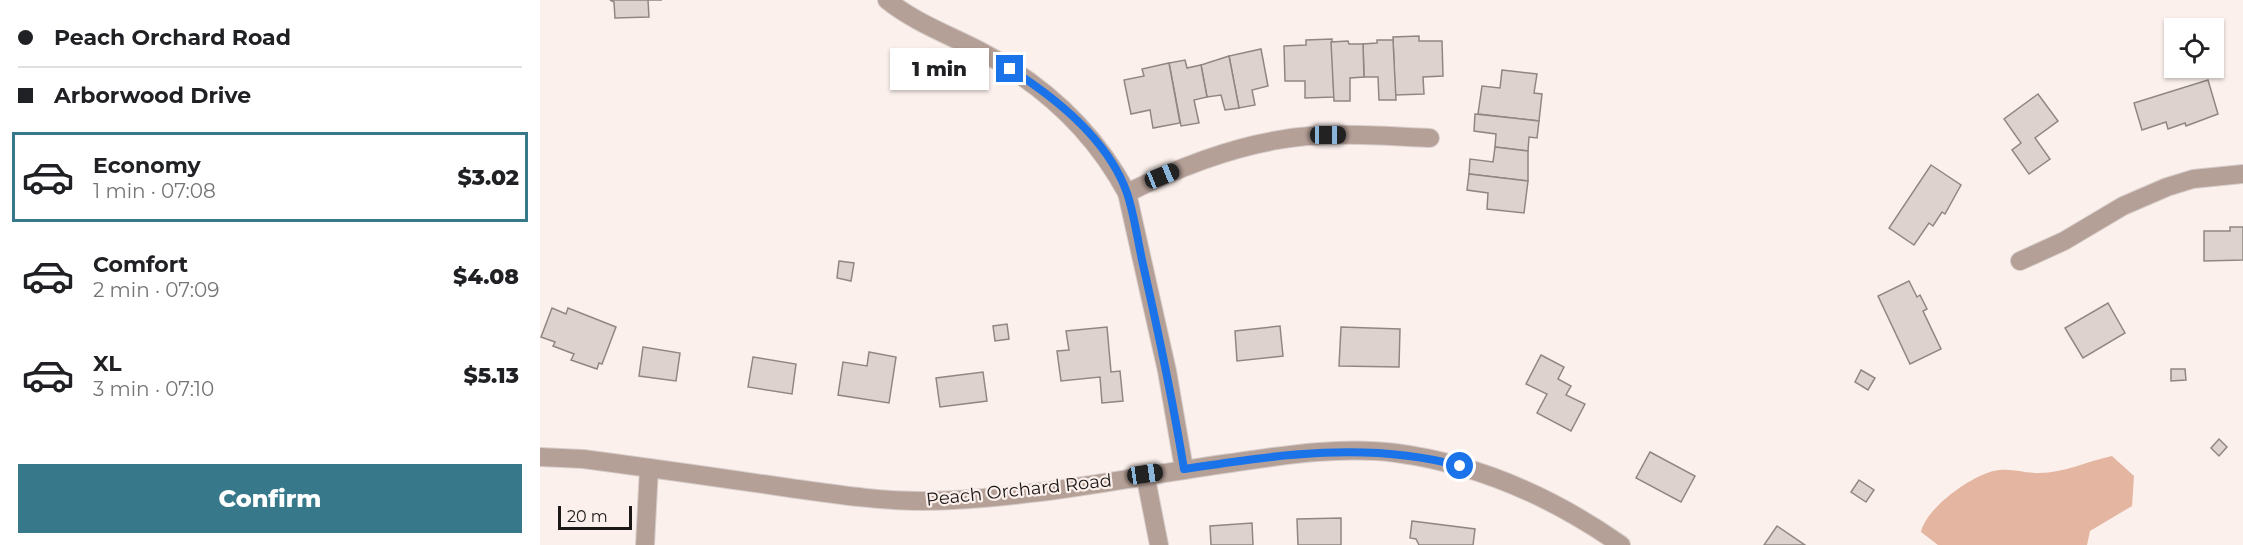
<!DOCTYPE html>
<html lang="en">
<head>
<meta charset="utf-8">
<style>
	:root { --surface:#fff; --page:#f6f6f6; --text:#202124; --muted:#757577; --line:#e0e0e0; --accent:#37798b }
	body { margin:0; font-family:Montserrat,sans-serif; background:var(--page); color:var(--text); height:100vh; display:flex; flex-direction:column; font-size:22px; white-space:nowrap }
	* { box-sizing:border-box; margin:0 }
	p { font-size:20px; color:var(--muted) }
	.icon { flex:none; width:33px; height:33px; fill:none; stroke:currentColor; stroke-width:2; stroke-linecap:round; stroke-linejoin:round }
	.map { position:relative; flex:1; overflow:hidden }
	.side { display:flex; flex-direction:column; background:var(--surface); width:540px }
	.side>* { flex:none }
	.banner { display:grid; align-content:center; height:132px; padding:0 18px; background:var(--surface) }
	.controls { position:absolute; left:1624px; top:18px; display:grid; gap:12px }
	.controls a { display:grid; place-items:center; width:60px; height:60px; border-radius:0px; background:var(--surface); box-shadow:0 2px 4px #0004; font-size:30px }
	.scale { position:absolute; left:18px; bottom:15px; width:74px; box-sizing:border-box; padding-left:6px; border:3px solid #1c1817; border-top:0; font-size:16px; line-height:21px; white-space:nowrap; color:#1c1817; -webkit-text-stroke:4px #fbf0ec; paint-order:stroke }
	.end { position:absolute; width:27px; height:27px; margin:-14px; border:8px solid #1a73e8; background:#fff; box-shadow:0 0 0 3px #fff }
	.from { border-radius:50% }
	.bubble { position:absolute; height:42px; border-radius:0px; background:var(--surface); box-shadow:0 2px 4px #0004; font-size:20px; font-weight:800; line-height:42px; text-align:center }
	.car { position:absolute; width:18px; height:36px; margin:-18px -9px; border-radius:8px; box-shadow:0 0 4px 2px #0007; background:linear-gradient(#222 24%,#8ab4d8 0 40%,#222 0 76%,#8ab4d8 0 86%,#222 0) }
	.banner b { display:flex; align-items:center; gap:21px; height:57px; font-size:22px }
	.banner b+b { border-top:2px solid var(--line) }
	.banner i { width:15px; height:15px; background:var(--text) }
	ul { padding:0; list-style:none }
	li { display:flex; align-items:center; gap:18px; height:90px; margin:0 12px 9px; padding:0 6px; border:3px solid transparent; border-radius:0px }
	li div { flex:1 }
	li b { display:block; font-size:22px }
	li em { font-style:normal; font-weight:800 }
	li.on { border-color:var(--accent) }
	li>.icon { width:54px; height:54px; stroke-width:1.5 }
	.action { display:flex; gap:12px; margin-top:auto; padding:12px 18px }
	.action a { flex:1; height:69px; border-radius:0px; background:var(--accent); color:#fff; font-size:24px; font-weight:800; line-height:69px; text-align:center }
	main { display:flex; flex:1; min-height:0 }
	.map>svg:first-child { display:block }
	.green { fill:#e4b6a2 }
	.building { fill:#ddd2ce; stroke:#908783; stroke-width:1.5 }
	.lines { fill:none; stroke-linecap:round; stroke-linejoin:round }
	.minor-casing { stroke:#d7cdca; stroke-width:20 }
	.minor { stroke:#b5a097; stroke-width:18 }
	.route { stroke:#1a73e8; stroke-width:8 }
	.labels { text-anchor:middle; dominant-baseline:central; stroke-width:4.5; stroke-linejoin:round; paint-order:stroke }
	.street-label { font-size:18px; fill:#1c1817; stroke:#fbf0ec }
</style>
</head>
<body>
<main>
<section class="side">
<div class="banner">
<b><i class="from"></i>Peach Orchard Road</b>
<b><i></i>Arborwood Drive</b>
</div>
<ul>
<li class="on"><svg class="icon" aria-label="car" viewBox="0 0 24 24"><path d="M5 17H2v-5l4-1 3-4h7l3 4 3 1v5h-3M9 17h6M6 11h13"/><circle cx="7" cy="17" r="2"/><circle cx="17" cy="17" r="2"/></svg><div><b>Economy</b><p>1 min · 07:08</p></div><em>$3.02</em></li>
<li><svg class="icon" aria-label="car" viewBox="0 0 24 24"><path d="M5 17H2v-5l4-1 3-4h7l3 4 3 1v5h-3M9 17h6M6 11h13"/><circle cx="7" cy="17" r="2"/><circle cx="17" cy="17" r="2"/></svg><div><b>Comfort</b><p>2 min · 07:09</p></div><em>$4.08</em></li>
<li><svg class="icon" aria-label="car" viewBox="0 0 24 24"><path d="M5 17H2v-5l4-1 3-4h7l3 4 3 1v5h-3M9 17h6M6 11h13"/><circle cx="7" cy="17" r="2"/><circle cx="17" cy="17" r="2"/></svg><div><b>XL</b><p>3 min · 07:10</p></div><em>$5.13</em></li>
</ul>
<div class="action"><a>Confirm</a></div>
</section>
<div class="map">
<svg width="1703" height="545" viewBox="0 0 1703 545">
	<rect width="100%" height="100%" fill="#fbf0ec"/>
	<!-- green -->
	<path class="green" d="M1572,456L1594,476L1592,506L1550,531L1547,545H1398L1381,532C1386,508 1430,477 1453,471C1470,467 1483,473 1499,473C1524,473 1548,461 1572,456Z"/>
	<!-- building -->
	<g class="building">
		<path d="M70,0H122H108L109,17L75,18L74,2Z"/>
		<path d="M879,36V41H902L903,76L883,77L884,94L855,95L853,37Z"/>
		<path d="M792,39L794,97L765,98V81H745L744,46L766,45V40Z"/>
		<path d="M837,40H853L856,100H839L838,77H824L823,44L837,43Z"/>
		<path d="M808,41L809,44H823L824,77L810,78V101H794L791,42Z"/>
		<path d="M721,49L728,86L712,90L715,105L699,108L689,56Z"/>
		<path d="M689,56L699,108L685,110L681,95L667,97L661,65Z"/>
		<path d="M645,60L647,68L661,65L667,97L654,100L659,123L641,126L629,63Z"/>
		<path d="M629,63L640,123L613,128L610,110L591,114L584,80L604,76L602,69Z"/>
		<path d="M962,70L997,74L994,93L1002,94L999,121L938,114L942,86L960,88Z"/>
		<path d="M1668,80L1678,114L1646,126L1645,123L1628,129L1626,122L1602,130L1594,103Z"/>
		<path d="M1498,94L1518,121L1495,138L1510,159L1489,174L1472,150L1481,143L1464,119Z"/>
		<path d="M935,114L999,121L997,138L989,137L988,151L955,147L956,134L934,131Z"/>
		<path d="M955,147L988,151V181L929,174L930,159L953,162Z"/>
		<path d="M1391,165L1421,185L1405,214L1402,212L1393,226L1389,223L1374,245L1349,228Z"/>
		<path d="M929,174L988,181L984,213L947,209L948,193L927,190Z"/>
		<path d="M1690,227H1703V260L1664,261V231H1690Z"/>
		<path d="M299,261L314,263L311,281L297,278Z"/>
		<path d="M1369,281L1377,297L1380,295L1387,309L1383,311L1401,349L1370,364L1338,296Z"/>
		<path d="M1568,303L1585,333L1543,358L1525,328Z"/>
		<path d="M12,308L26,314L28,308L76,327L62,364L59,363L57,369L31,360L34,354L13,346L15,342L1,337Z"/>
		<path d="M467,324L469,339L455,341L453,326Z"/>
		<path d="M740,326L743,356L697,361L695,331Z"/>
		<path d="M567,327L571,372L580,371L583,401L562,403L560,377L521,381L517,351L529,350L526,331Z"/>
		<path d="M801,327L860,329L859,367L799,366Z"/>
		<path d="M103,347L140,353L136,381L99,376Z"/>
		<path d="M329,352L356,357L349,403L298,395L303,362L327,366Z"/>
		<path d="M1001,355L1024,367L1018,379L1031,386L1026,395L1045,404L1031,431L997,413L1007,394L986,384Z"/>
		<path d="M213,357L256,364L252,394L208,387Z"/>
		<path d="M1631,369H1645L1646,380L1631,381Z"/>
		<path d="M1321,370L1335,378L1328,390L1315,382Z"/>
		<path d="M443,372L447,401L400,407L396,378Z"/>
		<path d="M1679,439L1687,447L1679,456L1671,448Z"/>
		<path d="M1110,452L1155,476L1141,502L1096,478Z"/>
		<path d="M1319,480L1334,490L1326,502L1311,492Z"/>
		<path d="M801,518V545H758L757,519Z"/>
		<path d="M872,521L935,529L933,545H879L876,539L870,538Z"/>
		<path d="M712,523L713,545H671L670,526Z"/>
		<path d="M1237,526L1265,545H1224Z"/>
	</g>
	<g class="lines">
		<defs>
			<g id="minor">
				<path d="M347,0C374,22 409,35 440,51C503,84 553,130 587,193L627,371L644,469"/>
				<path d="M587,193C635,169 685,149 738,140C788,131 840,136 890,138"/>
				<path d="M1480,261L1524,241L1583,206L1627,187L1653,179L1703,174"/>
				<path d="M0,457L43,459C112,468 181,478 250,488C294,494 338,501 383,501C486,500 589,477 691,463C745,455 802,446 856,453C938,464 1014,498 1081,545"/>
				<path d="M605,474L619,545"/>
				<path d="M105,545L109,468"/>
			</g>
		</defs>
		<!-- minor casing -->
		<use href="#minor" class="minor-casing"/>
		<!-- minor -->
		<use href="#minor" class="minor"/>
	</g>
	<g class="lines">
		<!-- route -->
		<path class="route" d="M470,69C516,98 568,140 587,193C595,217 598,244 604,269C619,335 633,402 644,469C737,455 828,441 920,466"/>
	</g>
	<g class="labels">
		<!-- street labels -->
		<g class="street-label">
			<text transform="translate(479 490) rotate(-6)">Peach Orchard Road</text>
		</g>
	</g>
</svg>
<div class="controls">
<a><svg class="icon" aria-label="locate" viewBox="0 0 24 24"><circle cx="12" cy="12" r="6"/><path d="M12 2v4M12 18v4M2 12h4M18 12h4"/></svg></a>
</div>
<div class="scale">20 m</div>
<i class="end from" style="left:920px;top:466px"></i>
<i class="end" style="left:470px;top:69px"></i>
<div class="bubble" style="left:350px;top:48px;width:99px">1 min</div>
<i class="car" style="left:788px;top:135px;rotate:90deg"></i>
<i class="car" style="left:622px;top:176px;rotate:68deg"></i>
<i class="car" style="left:605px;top:474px;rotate:82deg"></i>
</div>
</main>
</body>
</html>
